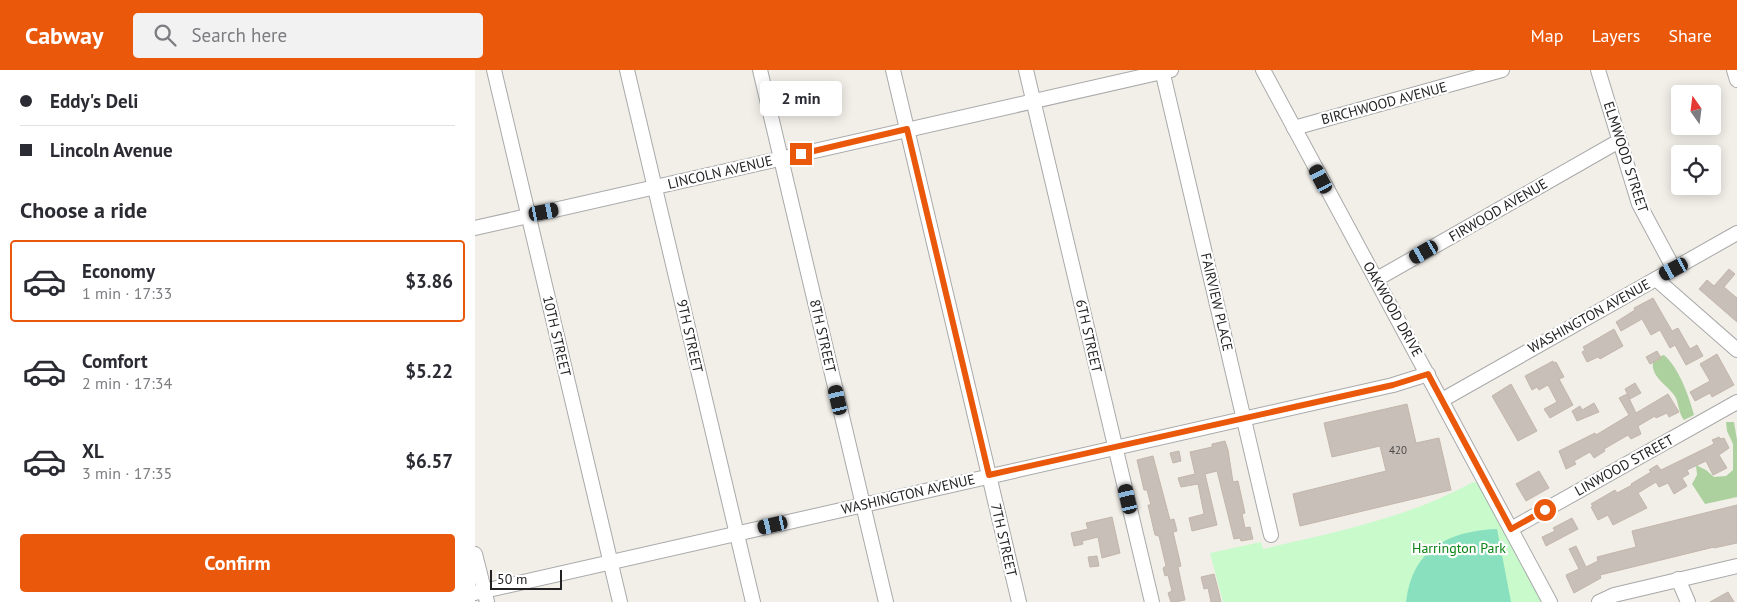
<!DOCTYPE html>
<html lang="en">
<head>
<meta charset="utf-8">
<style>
	:root { --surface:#fff; --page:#f2f2f3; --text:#2b2b33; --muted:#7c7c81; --line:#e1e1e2; --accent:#ea580c }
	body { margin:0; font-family:"PT Sans",sans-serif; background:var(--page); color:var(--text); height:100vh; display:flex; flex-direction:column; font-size:19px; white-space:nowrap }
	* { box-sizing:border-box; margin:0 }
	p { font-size:16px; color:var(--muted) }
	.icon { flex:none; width:28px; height:28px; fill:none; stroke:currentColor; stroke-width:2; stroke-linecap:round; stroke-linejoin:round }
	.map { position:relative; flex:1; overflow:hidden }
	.details { display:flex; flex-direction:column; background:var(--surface); width:475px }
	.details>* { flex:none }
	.guide { display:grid; align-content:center; height:110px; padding:0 20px; background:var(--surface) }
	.needle { width:32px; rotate:346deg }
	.controls { position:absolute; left:1196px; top:15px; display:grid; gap:10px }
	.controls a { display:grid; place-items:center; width:50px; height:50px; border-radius:5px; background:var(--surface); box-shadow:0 2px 12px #0003; font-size:25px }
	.scale { position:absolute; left:15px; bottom:12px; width:72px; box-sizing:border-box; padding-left:5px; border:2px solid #222; border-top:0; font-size:14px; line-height:18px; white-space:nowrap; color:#222; -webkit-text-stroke:4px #fff; paint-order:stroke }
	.end { position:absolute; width:22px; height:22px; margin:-11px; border:6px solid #ea580c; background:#fff; box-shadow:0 0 0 2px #fff }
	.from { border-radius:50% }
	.bubble { position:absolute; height:35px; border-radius:5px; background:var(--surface); box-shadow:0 2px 12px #0003; font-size:16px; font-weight:700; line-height:35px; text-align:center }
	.car { position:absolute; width:15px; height:30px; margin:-15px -8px; border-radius:6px; box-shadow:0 0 4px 1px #0007; background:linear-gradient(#222 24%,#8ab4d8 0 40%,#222 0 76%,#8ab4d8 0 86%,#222 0) }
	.guide b { display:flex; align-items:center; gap:18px; height:48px; font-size:19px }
	.guide b+b { border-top:1px solid var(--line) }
	.guide i { width:12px; height:12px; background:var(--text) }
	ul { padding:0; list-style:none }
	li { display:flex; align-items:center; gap:15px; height:82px; margin:0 10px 8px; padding:0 10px; border:2px solid transparent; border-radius:5px }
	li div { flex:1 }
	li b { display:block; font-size:19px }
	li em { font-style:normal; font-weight:700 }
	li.on { border-color:var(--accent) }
	li>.icon { width:45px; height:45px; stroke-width:1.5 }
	h2 { padding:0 20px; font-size:22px; line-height:60px }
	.action { display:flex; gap:10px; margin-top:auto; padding:10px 20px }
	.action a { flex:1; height:58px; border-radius:5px; background:var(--accent); color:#fff; font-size:20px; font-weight:700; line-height:58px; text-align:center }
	header { display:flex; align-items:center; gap:30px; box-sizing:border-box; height:70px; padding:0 25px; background:var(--accent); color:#fff }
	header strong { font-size:24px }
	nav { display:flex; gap:28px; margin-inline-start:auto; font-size:18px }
	.search { width:350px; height:45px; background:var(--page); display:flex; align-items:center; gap:12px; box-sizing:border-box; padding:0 18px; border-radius:5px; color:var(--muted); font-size:19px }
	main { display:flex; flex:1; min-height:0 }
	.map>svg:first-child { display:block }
	.forest { fill:#add19e }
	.park { fill:#c8facc }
	.pitch { fill:#88e0be }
	.building { fill:#c7bfb8; stroke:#c4b6ab }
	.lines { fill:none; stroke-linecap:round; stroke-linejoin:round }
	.minor-casing { stroke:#a9a9a9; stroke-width:16 }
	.minor { stroke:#fff; stroke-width:14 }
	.route { stroke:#ea580c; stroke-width:6 }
	.labels { text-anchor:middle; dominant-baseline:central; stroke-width:4.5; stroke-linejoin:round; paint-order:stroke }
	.number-label { font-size:11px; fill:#4b4948 }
	.street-label { font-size:14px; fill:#222; stroke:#fff }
	.park-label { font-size:14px; fill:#0c8416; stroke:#fff }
</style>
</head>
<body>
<header>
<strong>Cabway</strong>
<div class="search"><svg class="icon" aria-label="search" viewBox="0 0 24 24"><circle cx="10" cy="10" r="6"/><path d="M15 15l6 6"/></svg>Search here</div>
<nav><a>Map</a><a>Layers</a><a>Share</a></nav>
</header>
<main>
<section class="details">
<div class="guide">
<b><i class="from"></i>Eddy's Deli</b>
<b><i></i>Lincoln Avenue</b>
</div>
<h2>Choose a ride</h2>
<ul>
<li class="on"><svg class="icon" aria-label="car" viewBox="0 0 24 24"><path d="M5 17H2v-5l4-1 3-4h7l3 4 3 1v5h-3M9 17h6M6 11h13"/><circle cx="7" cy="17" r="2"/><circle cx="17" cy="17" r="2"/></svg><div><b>Economy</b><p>1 min · 17:33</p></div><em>$3.86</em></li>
<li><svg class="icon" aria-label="car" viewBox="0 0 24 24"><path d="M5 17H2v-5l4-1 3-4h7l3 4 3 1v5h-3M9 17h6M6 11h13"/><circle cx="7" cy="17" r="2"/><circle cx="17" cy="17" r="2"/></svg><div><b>Comfort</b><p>2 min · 17:34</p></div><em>$5.22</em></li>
<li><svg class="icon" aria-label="car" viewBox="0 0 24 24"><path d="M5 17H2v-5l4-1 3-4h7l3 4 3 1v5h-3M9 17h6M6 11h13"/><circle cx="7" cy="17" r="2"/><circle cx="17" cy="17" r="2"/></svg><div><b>XL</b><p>3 min · 17:35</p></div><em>$6.57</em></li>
</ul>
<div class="action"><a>Confirm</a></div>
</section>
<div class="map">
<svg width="1262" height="532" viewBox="0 0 1262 532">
	<rect width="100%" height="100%" fill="#f2efe9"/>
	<!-- forest -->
	<g class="forest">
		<path d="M1189,285C1204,298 1214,326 1219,345L1209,350C1204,344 1204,336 1201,328C1194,315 1172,306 1179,288Z"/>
		<path d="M1251,352H1259L1262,370V427L1230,434L1217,414L1222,405L1221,395L1231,400L1239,407L1251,406L1258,400V374L1252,361Z"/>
	</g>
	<!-- park -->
	<path class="park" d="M998,412L1011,413L1075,532H748L735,483L786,472L788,479C860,462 933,448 998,412Z"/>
	<!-- pitch -->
	<path class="pitch" d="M1022,459L1036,532H931C937,479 973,461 1022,459Z"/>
	<!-- building -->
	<g class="building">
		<path d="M1254,199L1260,204L1249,217L1262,228V252L1224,219L1232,210L1239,216Z"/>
		<path d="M1178,228L1197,261L1203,258L1215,279L1222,275L1228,286L1211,295L1200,275L1195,278L1185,260L1176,265L1167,249L1146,261L1141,252L1160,240L1159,238Z"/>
		<path d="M1139,259L1148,276L1125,289L1123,287L1112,292L1107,282L1110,280L1108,277Z"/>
		<path d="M1182,281L1186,288L1175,294L1171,287Z"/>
		<path d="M1242,284L1259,315L1237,327L1235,323L1220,331L1215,322L1235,311L1225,294Z"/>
		<path d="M1078,291L1079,293L1081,292L1089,307L1084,309L1098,335L1075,348L1069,339L1082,332L1073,315L1064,320L1062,317L1057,320L1050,306Z"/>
		<path d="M1160,313L1166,323L1155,329L1150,319Z"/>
		<path d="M1036,314L1062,361L1043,371L1017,326Z"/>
		<path d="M1152,324L1161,343L1193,324L1204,342L1194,347L1192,343L1181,348L1180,346L1163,356L1166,364L1156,369L1153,365L1129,379L1130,381L1119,388L1115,382L1099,391L1101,394L1091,399L1084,381L1120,363L1121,365L1154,345L1144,328Z"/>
		<path d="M1119,333L1124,342L1102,351L1097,341L1105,336L1107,340Z"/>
		<path d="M932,334L941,373L964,368L976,420L825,456L818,424L911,401L905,376L857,387L849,353Z"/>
		<path d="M1244,367L1246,369L1249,368L1254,378L1244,385L1252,398L1238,405L1231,391L1212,400L1214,404L1207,408L1212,416L1199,424L1193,413L1184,417L1181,412L1163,423L1172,438L1138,455L1133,445L1123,450L1116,437L1118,436L1116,434L1140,420L1142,423L1157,415L1156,414L1176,402L1174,400L1182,395L1186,400L1237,375L1239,373L1237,370Z"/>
		<path d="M750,371L753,380L758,412L763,411L770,443L767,444L770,458L775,457L778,469L766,471L765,468L759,469L742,401L730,404L742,455L717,461L714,448L729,444L723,414L706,417L703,408L720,404L715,382L737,377V374Z"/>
		<path d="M704,381L706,391L698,393L695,383Z"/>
		<path d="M678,386L695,450L699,449L702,461L698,462L706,496L703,497L710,530L701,532H696L693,523L697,521L693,505L690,506L688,498L691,496L684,466L680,465L673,435H676L672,420H669L662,390Z"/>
		<path d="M1064,401L1074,418L1051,431L1041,414Z"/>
		<path d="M1262,435V473L1239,478V477L1125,505L1126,508L1099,523L1092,508L1091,505L1104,499L1094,479L1101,476L1111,497L1123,491L1122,487L1161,477L1157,461Z"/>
		<path d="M637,447L645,483L627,488L623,467L607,471L608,474L599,476L596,463L613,459L611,453Z"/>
		<path d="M1097,448L1103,459L1071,476L1067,467L1080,461L1078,458Z"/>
		<path d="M622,486L624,496L615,497L613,487Z"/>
		<path d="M739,504L743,519L746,532H736L733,518L729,519L726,507Z"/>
		<path d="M1253,522L1259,532H1235Z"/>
	</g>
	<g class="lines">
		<defs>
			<g id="minor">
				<path d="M19,0L145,532"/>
				<path d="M152,0L278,532"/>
				<path d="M285,0L411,532"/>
				<path d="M418,0L544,532"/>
				<path d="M551,0L677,532"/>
				<path d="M687,0L796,465"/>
				<path d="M788,0L1075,532"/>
				<path d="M1123,0L1164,134L1199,199"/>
				<path d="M1259,0L1262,10"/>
				<path d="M819,58L1027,0"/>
				<path d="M0,158L696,0"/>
				<path d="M902,209L1144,71"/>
				<path d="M1181,209L1262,280"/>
				<path d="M967,330L1262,163"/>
				<path d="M1036,459L1262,332"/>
				<path d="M0,484L12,532"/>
				<path d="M1203,509L1213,532"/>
				<path d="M0,523L918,315L953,304"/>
				<path d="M1124,532L1139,525L1262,496"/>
			</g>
		</defs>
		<!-- minor casing -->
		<use href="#minor" class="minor-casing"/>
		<!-- minor -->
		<use href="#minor" class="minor"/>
	</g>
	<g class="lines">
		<!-- route -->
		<path class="route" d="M326,84L432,59L514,405L918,315L953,304L1036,459L1070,440"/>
	</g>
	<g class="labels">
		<!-- number labels -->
		<g class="number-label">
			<text x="923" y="380">420</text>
		</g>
		<!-- street labels -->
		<g class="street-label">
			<text transform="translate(909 33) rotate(-15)">BIRCHWOOD AVENUE</text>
			<text transform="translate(1151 87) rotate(72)">ELMWOOD STREET</text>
			<text transform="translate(245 102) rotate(-13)">LINCOLN AVENUE</text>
			<text transform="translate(1023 140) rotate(-30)">FIRWOOD AVENUE</text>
			<text transform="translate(742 232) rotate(77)">FAIRVIEW PLACE</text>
			<text transform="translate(918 239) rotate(61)">OAKWOOD DRIVE</text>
			<text transform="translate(1114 246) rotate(-29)">WASHINGTON AVENUE</text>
			<text transform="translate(82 266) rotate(77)">10TH STREET</text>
			<text transform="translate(215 266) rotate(77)">9TH STREET</text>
			<text transform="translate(348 266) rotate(77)">8TH STREET</text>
			<text transform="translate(614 266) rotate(77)">6TH STREET</text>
			<text transform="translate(1149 395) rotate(-29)">LINWOOD STREET</text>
			<text transform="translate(433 424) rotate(-13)">WASHINGTON AVENUE</text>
			<text transform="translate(529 470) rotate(77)">7TH STREET</text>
		</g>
		<!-- park labels -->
		<g class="park-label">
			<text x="984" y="478">Harrington Park</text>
		</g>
	</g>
</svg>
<div class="controls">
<a><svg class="needle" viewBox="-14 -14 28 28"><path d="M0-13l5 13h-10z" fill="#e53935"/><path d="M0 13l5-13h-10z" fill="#7c7c81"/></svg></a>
<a><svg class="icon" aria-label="locate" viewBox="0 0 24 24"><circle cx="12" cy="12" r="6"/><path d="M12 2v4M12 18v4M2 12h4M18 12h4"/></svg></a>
</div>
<div class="scale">50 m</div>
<i class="end from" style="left:1070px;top:440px"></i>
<i class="end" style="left:326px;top:84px"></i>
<div class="bubble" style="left:285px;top:11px;width:82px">2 min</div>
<i class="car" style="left:846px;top:109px;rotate:332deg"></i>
<i class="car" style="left:69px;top:142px;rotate:79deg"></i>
<i class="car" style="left:949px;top:182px;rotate:240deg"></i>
<i class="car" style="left:1199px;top:199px;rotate:242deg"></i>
<i class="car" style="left:363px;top:330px;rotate:347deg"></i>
<i class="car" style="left:653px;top:429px;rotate:347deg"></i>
<i class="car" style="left:298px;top:455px;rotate:257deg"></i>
</div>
</main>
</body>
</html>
